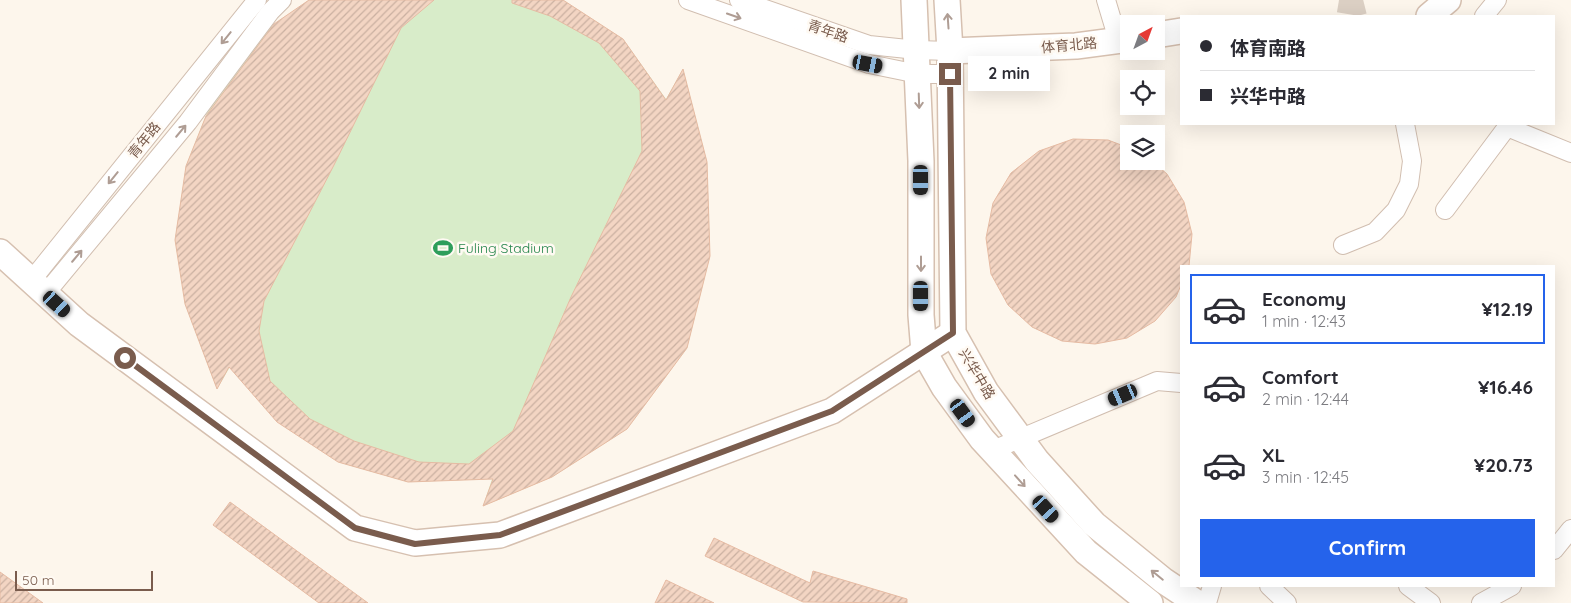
<!DOCTYPE html>
<html lang="en">
<head>
<meta charset="utf-8">
<style>
	:root { --surface:#fff; --page:#f7f7f7; --text:#2b2b33; --muted:#7c7c81; --line:#e1e1e2; --accent:#2563eb }
	body { margin:0; font-family:Quicksand,"Noto Sans SC",sans-serif; background:var(--page); color:var(--text); height:100vh; display:flex; flex-direction:column; font-size:19px; white-space:nowrap }
	* { box-sizing:border-box; margin:0 }
	p { font-size:16px; color:var(--muted) }
	.icon { flex:none; width:28px; height:28px; fill:none; stroke:currentColor; stroke-width:2; stroke-linecap:round; stroke-linejoin:round }
	.map { position:relative; flex:1; overflow:hidden }
	.panel { position:absolute; left:1180px; top:265px; width:375px; height:322px; display:flex; flex-direction:column; background:var(--surface); border-radius:0px; box-shadow:0 5px 20px #0002 }
	.panel>* { flex:none }
	.top-card { position:absolute; left:1180px; top:15px; width:375px; height:110px; border-radius:0px; box-shadow:0 5px 20px #0002; display:grid; align-content:center; height:110px; padding:0 20px; background:var(--surface) }
	.needle { width:32px; rotate:41deg }
	.buttons { position:absolute; left:1120px; top:15px; display:grid; gap:10px }
	.buttons a { display:grid; place-items:center; width:45px; height:45px; border-radius:0px; background:var(--surface); box-shadow:0 5px 20px #0002; font-size:25px }
	.scale { position:absolute; left:15px; bottom:12px; width:138px; box-sizing:border-box; padding-left:5px; border:2px solid #7a5c4d; border-top:0; font-size:14px; line-height:18px; white-space:nowrap; color:#7a5c4d; -webkit-text-stroke:4px #fffaf3; paint-order:stroke }
	.end { position:absolute; width:22px; height:22px; margin:-11px; border:6px solid #7a5c4d; background:#fff; box-shadow:0 0 0 2px #fff }
	.from { border-radius:50% }
	.bubble { position:absolute; height:35px; border-radius:0px; background:var(--surface); box-shadow:0 5px 20px #0002; font-size:16px; font-weight:800; line-height:35px; text-align:center }
	.car { position:absolute; width:15px; height:30px; margin:-15px -8px; border-radius:6px; box-shadow:0 0 4px 1px #0007; background:linear-gradient(#222 24%,#8ab4d8 0 40%,#222 0 76%,#8ab4d8 0 86%,#222 0) }
	.top-card b { display:flex; align-items:center; gap:18px; height:48px; font-size:19px }
	.top-card b+b { border-top:1px solid var(--line) }
	.top-card i { width:12px; height:12px; background:var(--text) }
	ul { padding:9px 0 0; list-style:none }
	li { display:flex; align-items:center; gap:15px; height:70px; margin:0 10px 8px; padding:0 10px; border:2px solid transparent; border-radius:0px }
	li div { flex:1 }
	li b { display:block; font-size:19px }
	li em { font-style:normal; font-weight:800 }
	li.active { border-color:var(--accent) }
	li>.icon { width:45px; height:45px; stroke-width:1.5 }
	.primary-button { display:flex; gap:10px; margin-top:auto; padding:10px 20px }
	.primary-button a { flex:1; height:58px; border-radius:0px; background:var(--accent); color:#fff; font-size:20px; font-weight:800; line-height:58px; text-align:center }
	.map>svg:first-child { display:block }
	.grass { fill:#d8ecc9 }
	.building { fill:url(#building-hatch); stroke:#e6bba3 }
	.lines { fill:none; stroke-linecap:round; stroke-linejoin:round }
	.secondary-tunnel { stroke:#dcd0c4; stroke-width:25; stroke-dasharray:25 12; stroke-linecap:butt }
	.street-casing { stroke:#d1beb0; stroke-width:20 }
	.secondary-casing { stroke:#d6c0b0; stroke-width:28 }
	.street { stroke:#fff; stroke-width:18 }
	.secondary { stroke:#fff; stroke-width:25 }
	.oneway { stroke:#af9d94 }
	.route { stroke:#7a5c4d; stroke-width:6 }
	.labels { text-anchor:middle; dominant-baseline:central; stroke-width:5; stroke-linejoin:round; paint-order:stroke }
	.street-label { font-size:14px; fill:#7a5c4d; stroke:#fffaf3 }
	.leisure-label { font-size:14px; fill:#27864d; stroke:#fffaf3; text-anchor:start }
</style>
</head>
<body>
<div class="map">
<svg width="1571" height="603" viewBox="0 0 1571 603">
	<defs>
		<pattern id="building-hatch" width="6" height="6" patternUnits="userSpaceOnUse" patternTransform="scale(1.25)"><rect width="6" height="6" fill="#f3d5c3"/><path d="M-1 1l2-2M0 6l6-6M5 7l2-2" fill="none" stroke="#cab0a1"/></pattern>
	</defs>
	<rect width="100%" height="100%" fill="#fdf6ec"/>
	<!-- grass -->
	<path class="grass" d="M309,0H563L623,39L666,99L683,69L707,162L710,256L687,348L627,429L552,477L483,506L492,479L408,482L338,462L230,367L217,389L185,304L175,240L186,166L216,90L266,30Z"/>
	<!-- building -->
	<g class="building">
		<path d="M309,0H434L401,28L334,165L264,301L259,331L270,381L310,419L354,441L419,462L469,464L513,431L571,297L642,151L640,91L599,43L550,16L512,3V0H563L623,39L666,100L683,69L707,162L710,256L687,348L627,429L552,477L483,506L493,479L408,482L338,462L277,422L229,367L217,389L185,304L175,240L186,166L206,116L274,24Z"/>
		<path d="M1073,139L1108,140L1129,148V161H1152L1167,174L1184,202L1192,234L1189,266H1181V285L1176,297L1155,321L1127,338L1095,344L1062,341L1032,327L1008,305L991,274L986,238L993,203L1011,173L1039,151Z"/>
		<path d="M230,502L368,603H319L213,525Z"/>
		<path d="M714,538L810,583L813,571L907,599V603L803,602L705,556Z"/>
		<path d="M0,572L43,603H0Z"/>
		<path d="M666,580L714,603H655Z"/>
	</g>
	<g class="lines">
		<!-- secondary-tunnel -->
		<path class="secondary-tunnel" d="M1339,0L1357,3L1369,0"/>
		<defs>
			<g id="street">
				<path d="M688,0L869,64L918,74H950"/>
				<path d="M739,0L869,45L917,50L950,51"/>
				<path d="M1106,0L1118,40"/>
				<path d="M1484,16L1497,0"/>
				<path d="M1445,210L1507,127L1571,153"/>
				<path d="M1343,245L1375,232L1396,210L1409,184L1412,161L1405,124"/>
				<path d="M31,281L257,0"/>
				<path d="M46,293L188,122L270,12L282,0"/>
				<path d="M993,450L1157,381L1181,383"/>
				<path d="M1554,550L1571,529"/>
				<path d="M1269,586L1287,603"/>
				<path d="M1408,586L1431,603"/>
				<path d="M1207,603L1212,586"/>
				<path d="M1481,603L1512,586"/>
			</g>
			<g id="secondary">
				<path d="M914,0L921,161V315L924,352L944,387L982,439L1086,552L1150,603"/>
				<path d="M947,0L950,51L953,333L986,392L1037,461L1094,524L1164,581L1197,603"/>
				<path d="M1429,16L1448,0"/>
				<path d="M1156,35L1181,31"/>
				<path d="M950,51L1076,46L1129,39"/>
				<path d="M0,252L79,324L355,528L415,543L500,535L832,411L953,333"/>
			</g>
		</defs>
		<!-- street casing -->
		<use href="#street" class="street-casing"/>
		<!-- secondary casing -->
		<use href="#secondary" class="secondary-casing"/>
		<!-- street -->
		<use href="#street" class="street"/>
		<!-- secondary -->
		<use href="#secondary" class="secondary"/>
	</g>
	<!-- one-way arrows -->
	<defs><path id="oneway-shaft" d="M-6 0H5M1.5-3L5.5 0L1.5 3" fill="none" stroke-width="1.6" stroke-linecap="round" stroke-linejoin="round" transform="scale(1.25)"/></defs>
	<g class="oneway">
		<use href="#oneway-shaft" transform="translate(734 16) rotate(19)"/>
		<use href="#oneway-shaft" transform="translate(948 21) rotate(-94)"/>
		<use href="#oneway-shaft" transform="translate(226 38) rotate(129)"/>
		<use href="#oneway-shaft" transform="translate(919 101) rotate(88)"/>
		<use href="#oneway-shaft" transform="translate(181 131) rotate(-50)"/>
		<use href="#oneway-shaft" transform="translate(113 178) rotate(129)"/>
		<use href="#oneway-shaft" transform="translate(77 256) rotate(-50)"/>
		<use href="#oneway-shaft" transform="translate(921 264) rotate(90)"/>
		<use href="#oneway-shaft" transform="translate(1020 481) rotate(48)"/>
		<use href="#oneway-shaft" transform="translate(1157 575) rotate(-141)"/>
	</g>
	<g class="lines">
		<!-- route -->
		<path class="route" d="M125,358L355,528L415,544L500,535L832,411L953,333L950,74"/>
	</g>
	<!-- icons -->
	<defs>
		<symbol id="stadium-bare" viewBox="-9 -9 18 18"><path d="M0-5a6.5 5 0 1 0 0 10a6.5 5 0 1 0 0-10ZM-3.5-1.8h7v3.6h-7Z" fill="#2e9e5b" stroke="#fffaf3" stroke-width="2.5" paint-order="stroke"/></symbol>
	</defs>
	<g fill-rule="evenodd">
		<use href="#stadium-bare" x="429" y="234" width="28" height="28"/>
	</g>
	<g class="labels">
		<!-- street labels -->
		<g class="street-label">
			<text transform="translate(828 31) rotate(19)">青年路</text>
			<text transform="translate(1069 45) rotate(-5)">体育北路</text>
			<text transform="translate(144 140) rotate(-51)">青年路</text>
			<text transform="translate(977 374) rotate(59)">兴华中路</text>
		</g>
		<!-- leisure labels -->
		<g class="leisure-label">
			<text x="458" y="248">Fuling Stadium</text>
		</g>
	</g>
</svg>
<div class="buttons">
<a><svg class="needle" viewBox="-14 -14 28 28"><path d="M0-13l5 13h-10z" fill="#e53935"/><path d="M0 13l5-13h-10z" fill="#7c7c81"/></svg></a>
<a><svg class="icon" aria-label="locate" viewBox="0 0 24 24"><circle cx="12" cy="12" r="6"/><path d="M12 2v4M12 18v4M2 12h4M18 12h4"/></svg></a>
<a><svg class="icon" aria-label="layers" viewBox="0 0 24 24"><path d="M12 4l9 5-9 5-9-5zM3 14l9 5 9-5"/></svg></a>
</div>
<div class="scale">50 m</div>
<i class="end from" style="left:125px;top:358px"></i>
<i class="end" style="left:950px;top:74px"></i>
<div class="bubble" style="left:968px;top:56px;width:82px">2 min</div>
<i class="car" style="left:868px;top:64px;rotate:101deg"></i>
<i class="car" style="left:921px;top:180px;rotate:180deg"></i>
<i class="car" style="left:921px;top:296px;rotate:180deg"></i>
<i class="car" style="left:57px;top:304px;rotate:132deg"></i>
<i class="car" style="left:1123px;top:395px;rotate:247deg"></i>
<i class="car" style="left:963px;top:413px;rotate:144deg"></i>
<i class="car" style="left:1046px;top:509px;rotate:138deg"></i>
<div class="top-card">
<b><i class="from"></i>体育南路</b>
<b><i></i>兴华中路</b>
</div>
<section class="panel">
<ul>
<li class="active"><svg class="icon" aria-label="car" viewBox="0 0 24 24"><path d="M5 17H2v-5l4-1 3-4h7l3 4 3 1v5h-3M9 17h6M6 11h13"/><circle cx="7" cy="17" r="2"/><circle cx="17" cy="17" r="2"/></svg><div><b>Economy</b><p>1 min · 12:43</p></div><em>¥12.19</em></li>
<li><svg class="icon" aria-label="car" viewBox="0 0 24 24"><path d="M5 17H2v-5l4-1 3-4h7l3 4 3 1v5h-3M9 17h6M6 11h13"/><circle cx="7" cy="17" r="2"/><circle cx="17" cy="17" r="2"/></svg><div><b>Comfort</b><p>2 min · 12:44</p></div><em>¥16.46</em></li>
<li><svg class="icon" aria-label="car" viewBox="0 0 24 24"><path d="M5 17H2v-5l4-1 3-4h7l3 4 3 1v5h-3M9 17h6M6 11h13"/><circle cx="7" cy="17" r="2"/><circle cx="17" cy="17" r="2"/></svg><div><b>XL</b><p>3 min · 12:45</p></div><em>¥20.73</em></li>
</ul>
<div class="primary-button"><a>Confirm</a></div>
</section>
</div>
</body>
</html>
